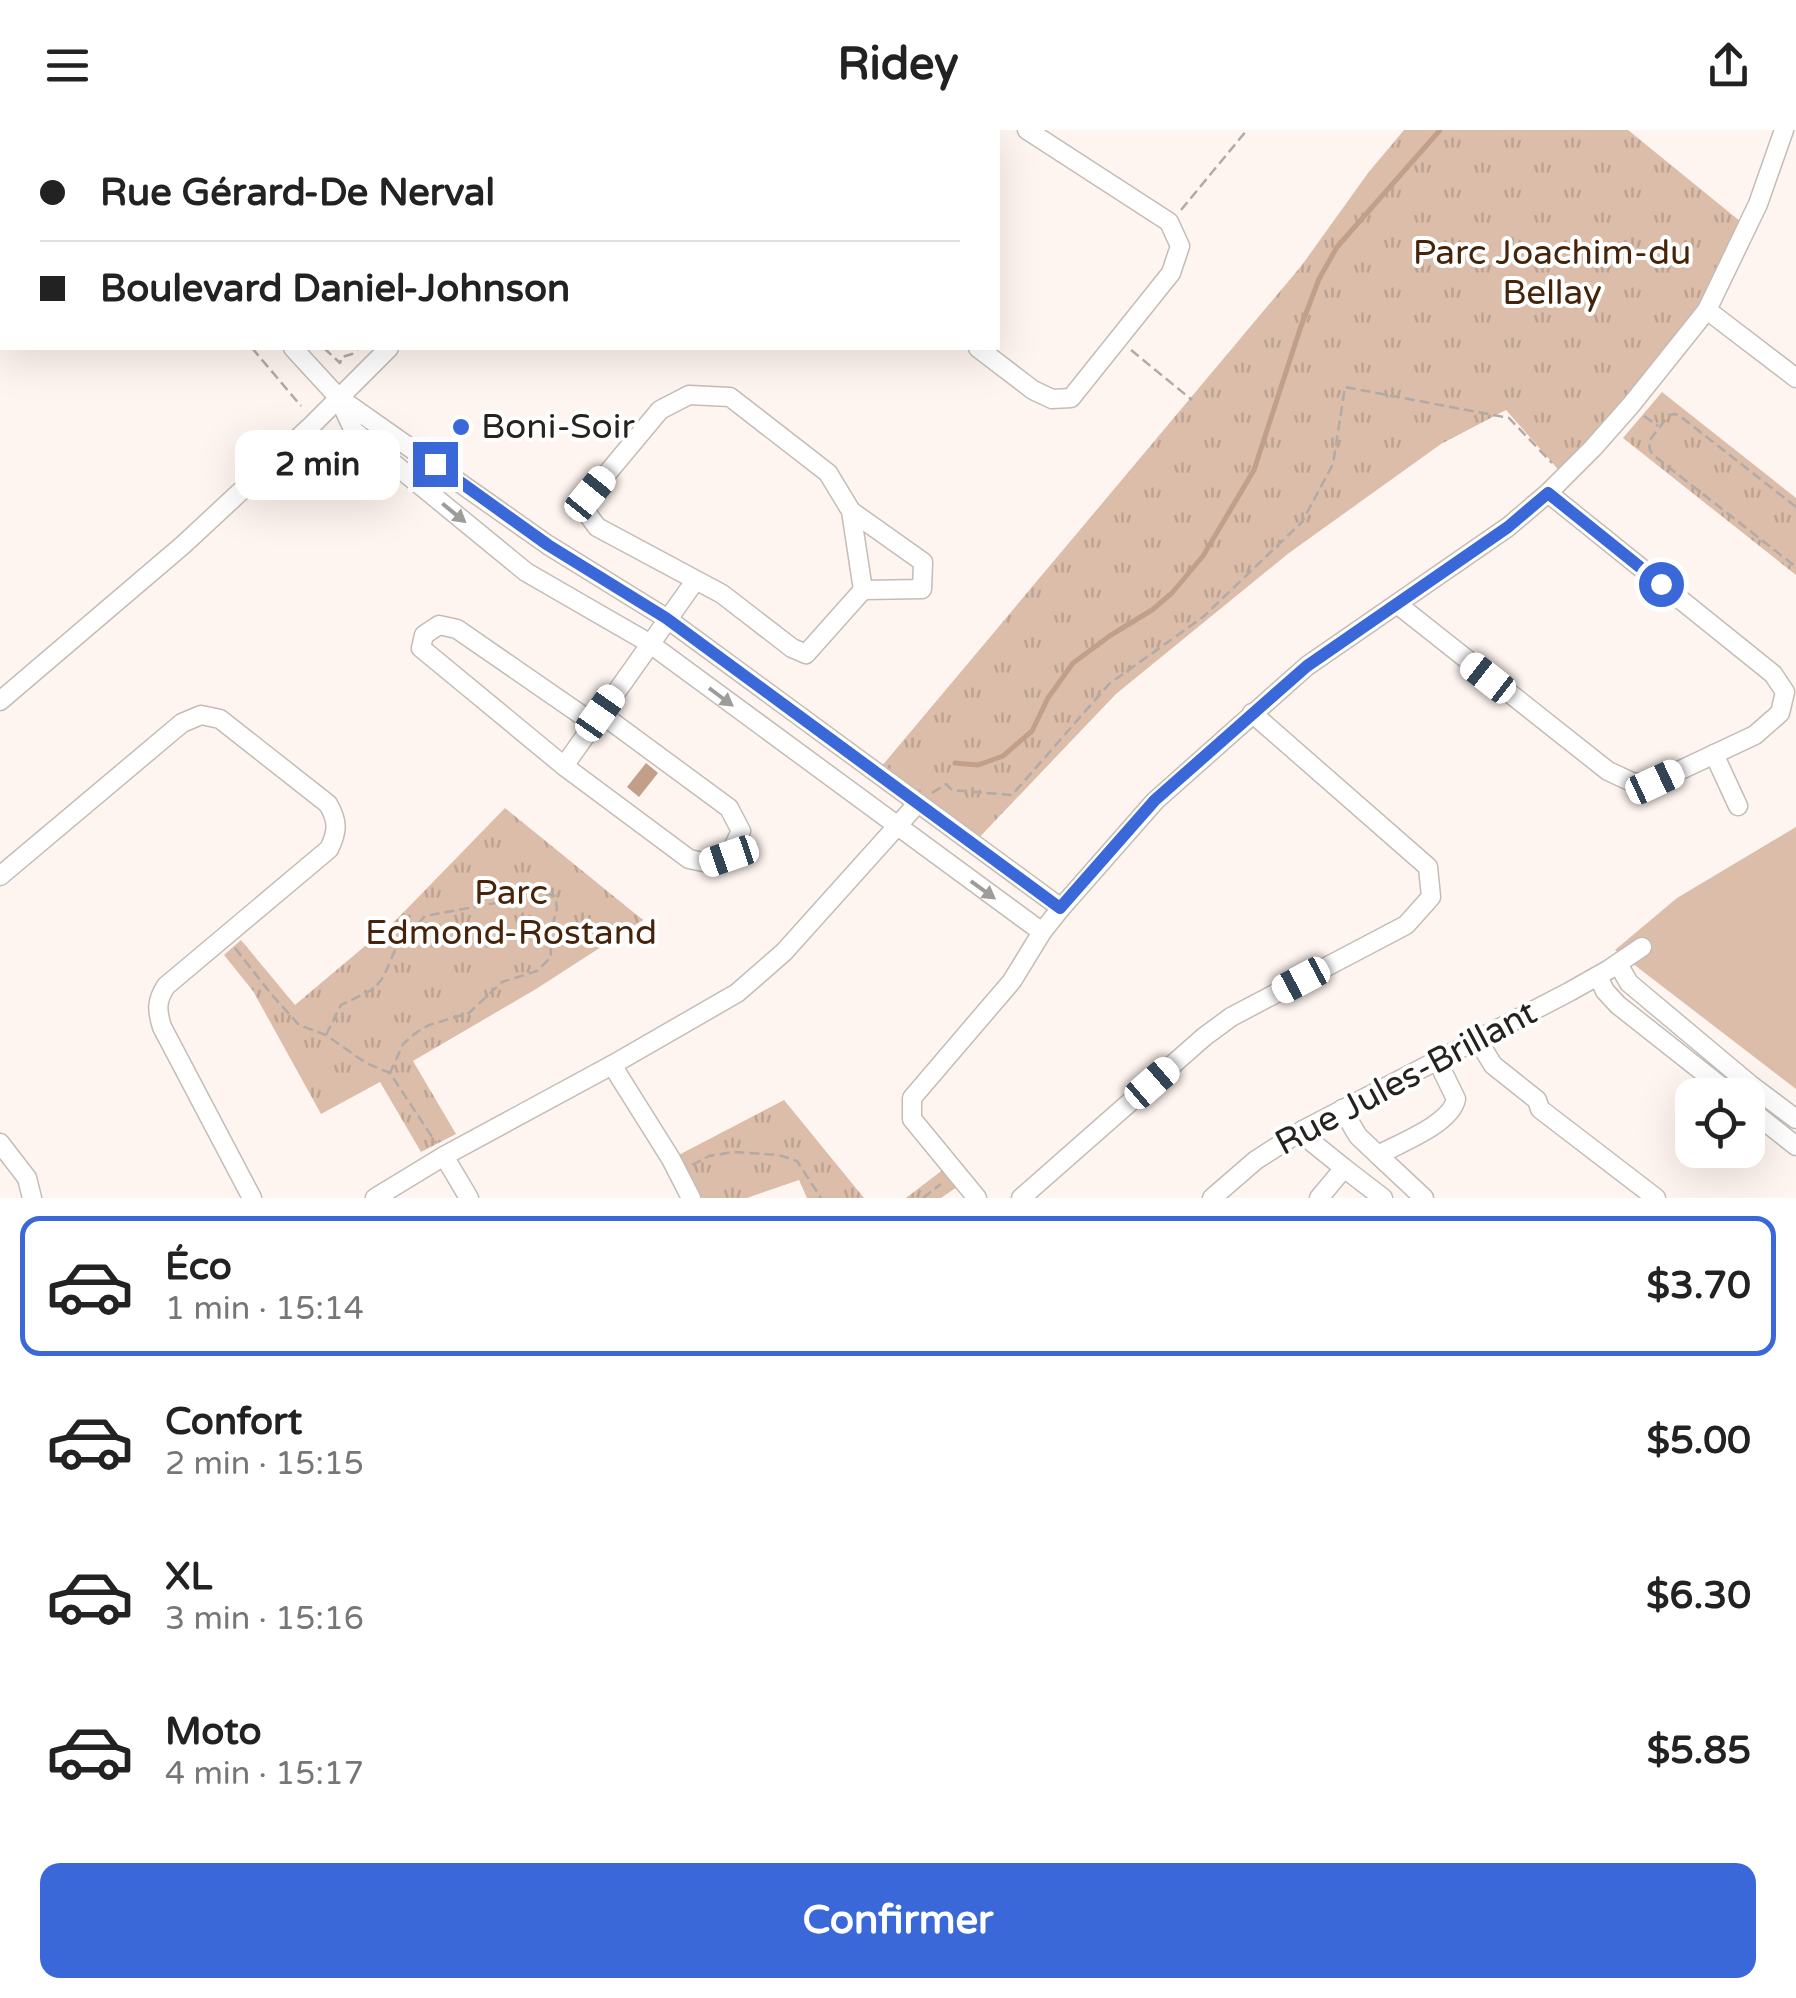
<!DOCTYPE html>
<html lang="fr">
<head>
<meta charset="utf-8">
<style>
	:root { --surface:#fff; --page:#f2f2f2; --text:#222; --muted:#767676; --line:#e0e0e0; --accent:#3a68d8 }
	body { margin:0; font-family:"Varela Round",sans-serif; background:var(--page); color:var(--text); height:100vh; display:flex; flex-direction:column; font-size:38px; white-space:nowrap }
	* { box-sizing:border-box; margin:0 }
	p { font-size:32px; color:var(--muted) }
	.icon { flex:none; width:55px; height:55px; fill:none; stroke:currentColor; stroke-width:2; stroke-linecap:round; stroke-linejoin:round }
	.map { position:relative; height:1068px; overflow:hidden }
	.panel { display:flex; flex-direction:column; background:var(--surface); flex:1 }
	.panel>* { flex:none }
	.banner { position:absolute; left:0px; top:0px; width:1000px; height:220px; box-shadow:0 10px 40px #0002; display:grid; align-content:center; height:220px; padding:0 40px; background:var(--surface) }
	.controls { position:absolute; left:1675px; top:948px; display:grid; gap:20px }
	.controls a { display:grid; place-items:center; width:90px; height:90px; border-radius:20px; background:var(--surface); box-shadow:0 10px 40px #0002; font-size:50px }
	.end { position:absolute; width:45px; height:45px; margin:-22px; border:12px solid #3a68d8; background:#fff; box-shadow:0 0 0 5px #fff }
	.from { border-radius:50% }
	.bubble { position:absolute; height:70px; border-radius:20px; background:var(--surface); box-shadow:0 10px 40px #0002; font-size:32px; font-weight:700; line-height:70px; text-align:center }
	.car { position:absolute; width:30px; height:60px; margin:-30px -15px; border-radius:12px; box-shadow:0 0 8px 2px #0007; background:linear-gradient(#fff 24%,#345 0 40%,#fff 0 76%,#345 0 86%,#fff 0) }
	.banner b { display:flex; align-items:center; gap:35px; height:95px; font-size:38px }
	.banner b+b { border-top:2px solid var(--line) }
	.banner i { width:25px; height:25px; background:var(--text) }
	ul { padding:18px 0 0; list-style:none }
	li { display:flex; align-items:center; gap:30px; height:140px; margin:0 20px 15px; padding:0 20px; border:5px solid transparent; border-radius:20px }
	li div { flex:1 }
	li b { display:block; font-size:38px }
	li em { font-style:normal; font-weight:700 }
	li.current { border-color:var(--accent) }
	li>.icon { width:90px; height:90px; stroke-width:1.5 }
	.action { display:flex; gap:20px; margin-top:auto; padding:20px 40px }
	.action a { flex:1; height:115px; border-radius:20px; background:var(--accent); color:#fff; font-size:40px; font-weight:700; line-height:115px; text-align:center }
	header { display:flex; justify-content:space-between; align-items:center; height:130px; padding:0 40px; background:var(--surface); font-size:45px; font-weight:700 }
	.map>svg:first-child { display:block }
	.green { fill:#dcbda9 }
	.park { fill:url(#park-tufts) }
	.water { fill:#c19f89 }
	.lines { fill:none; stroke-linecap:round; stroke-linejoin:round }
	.stream { stroke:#c19f89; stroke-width:5 }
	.minor-casing { stroke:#c4bcb7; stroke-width:21 }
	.path { stroke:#b1aaa6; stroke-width:2.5; stroke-dasharray:10 5; stroke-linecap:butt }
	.minor { stroke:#fff; stroke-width:18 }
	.oneway { fill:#9d9c9b }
	.route { stroke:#3a68d8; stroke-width:12 }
	.poi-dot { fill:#3a68d8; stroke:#fff; stroke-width:4 }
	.labels { text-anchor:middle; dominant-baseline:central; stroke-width:8; stroke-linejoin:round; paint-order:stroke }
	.park-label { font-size:35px; fill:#472409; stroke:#fff }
	.poi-label { font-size:35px; fill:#252220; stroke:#fff; text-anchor:start }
	.street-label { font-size:35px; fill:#252220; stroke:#fff }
</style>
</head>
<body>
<header><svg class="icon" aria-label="menu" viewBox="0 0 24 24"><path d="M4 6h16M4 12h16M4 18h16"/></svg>Ridey<svg class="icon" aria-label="share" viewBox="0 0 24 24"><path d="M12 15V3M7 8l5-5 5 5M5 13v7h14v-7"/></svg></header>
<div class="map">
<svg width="1796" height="1068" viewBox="0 0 1796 1068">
	<defs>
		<pattern id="park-tufts" width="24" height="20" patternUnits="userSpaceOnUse" patternTransform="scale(2.5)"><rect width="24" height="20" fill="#dcbda9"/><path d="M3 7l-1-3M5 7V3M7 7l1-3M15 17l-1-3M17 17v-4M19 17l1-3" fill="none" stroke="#bda291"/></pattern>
	</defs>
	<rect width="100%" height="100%" fill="#fef5f0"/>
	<!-- green -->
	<path class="green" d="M1796,697V959L1615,820L1677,768Z"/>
	<!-- park -->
	<g class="park">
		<path d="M1404,0H1628L1746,96L1707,180L1563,345L1506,280L1441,314L1289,423L1116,564L973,714L876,643L1302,135L1368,43Z"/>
		<path d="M1662,262L1796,368V445L1623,308Z"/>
		<path d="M505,678L643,790L536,859L413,931L456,1004L421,1022L380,952L321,984L253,861L224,825L241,810L295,875L397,789Z"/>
		<path d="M784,970L864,1068H807L799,1050L747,1068H691L671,1029Z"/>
		<path d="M949,1035L963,1053L941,1068H906Z"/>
	</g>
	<!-- water -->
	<path class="water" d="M646,633L658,643L639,667L627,657Z"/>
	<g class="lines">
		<!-- stream -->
		<path class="stream" d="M955,633L978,635L1003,626L1032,601L1048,568L1073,533L1111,505L1152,480L1172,463L1203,426L1254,340L1300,199L1319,149L1337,117L1440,0"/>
		<defs>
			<g id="minor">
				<path d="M23,0L26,2"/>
				<path d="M695,0L698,2"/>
				<path d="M607,2L609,0"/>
				<path d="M784,2L786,0"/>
				<path d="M1707,180L1796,248"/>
				<path d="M293,218L338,267L548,415L666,488L1061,778"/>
				<path d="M978,218L1033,260L1052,269L1071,268L1171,143L1180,116L1169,92L1027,0"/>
				<path d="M689,265L730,267L828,343L851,381L863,460L806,524L792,518L722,464L597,397L586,382L590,364L660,280Z"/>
				<path d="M338,267L354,301L526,442L649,513L1042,802"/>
				<path d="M851,381L923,432L922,459L863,460"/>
				<path d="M1397,474L1608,641L1634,653L1655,652L1755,605L1780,583L1785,562L1773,544L1548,363"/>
				<path d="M0,571L183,415L311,296L389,218"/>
				<path d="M593,593L457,499L439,495L424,505L421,518L564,636L689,729L708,733L729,726L741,701L729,678L600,583"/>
				<path d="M1714,624L1738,676"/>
				<path d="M564,636L695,451"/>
				<path d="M0,746L182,593L201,585L220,589L328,674C338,691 338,701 329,719L166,856C156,871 157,881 162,897L252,1068"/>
				<path d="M1618,834L1629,853L1752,956L1796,989"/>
				<path d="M1598,846L1605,861L1618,875L1732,965"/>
				<path d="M1477,909L1493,935L1537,970L1540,979L1656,1068"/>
				<path d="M612,935L671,1029L691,1068"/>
				<path d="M1748,978L1796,1016"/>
				<path d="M1342,979L1358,1006L1378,1025C1400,1013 1451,994 1456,969L1437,930"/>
				<path d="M1303,1000L1313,1013L1344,1038L1319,1068"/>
				<path d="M0,1013L27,1048L32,1068"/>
				<path d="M1378,1025L1424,1068"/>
				<path d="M444,1026L469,1068"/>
				<path d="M1344,1038L1383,1068"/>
				<path d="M375,1068L444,1026L612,935L737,863L784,822L917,674"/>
				<path d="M977,1068L912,989V968L1012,851L1042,802L1061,778L1155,671L1307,536L1508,397L1548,363L1593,318L1631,275L1707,180L1758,74L1784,0"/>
				<path d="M1021,1068L1204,907L1231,887L1406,795L1431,767L1428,737L1252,583"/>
				<path d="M1212,1068L1256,1030L1303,1000L1569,862L1608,840L1642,817"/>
			</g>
		</defs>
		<!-- minor casing -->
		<use href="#minor" class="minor-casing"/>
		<!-- path -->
		<g class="path">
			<path d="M62,0L66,2"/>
			<path d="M576,2L579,0"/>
			<path d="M0,22L2,24"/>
			<path d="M1181,80L1247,0"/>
			<path d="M252,218L301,276"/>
			<path d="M324,218L340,233L342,227L352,224L359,218"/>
			<path d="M1131,220L1192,270"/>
			<path d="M1644,286L1658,296"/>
			<path d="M1796,377L1680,286L1675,284L1669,285L1649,311L1650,320L1653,325L1796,437"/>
			<path d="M932,663L946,654L952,660L1012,665L1109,554L1203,487L1302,392L1333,334L1345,257L1509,288L1552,333"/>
			<path d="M235,818L272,865L299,895L326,905L366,933L390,943L436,1013"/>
			<path d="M326,905L341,875L374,859L384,846L395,820L425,786L501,772L536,760L555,766L557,778L550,805L551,827L537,841L502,852L469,883L429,895L417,902L403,914L390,943"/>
			<path d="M692,1035L709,1026L733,1022L779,1025L797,1031L821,1068"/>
			<path d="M923,1068L941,1054"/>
		</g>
		<!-- minor -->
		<use href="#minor" class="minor"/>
	</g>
	<!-- one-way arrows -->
	<defs><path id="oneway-solid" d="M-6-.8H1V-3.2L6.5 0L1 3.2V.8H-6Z" transform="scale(2.5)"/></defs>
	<g class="oneway">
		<use href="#oneway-solid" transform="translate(454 383) rotate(39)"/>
		<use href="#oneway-solid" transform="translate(721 567) rotate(37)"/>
		<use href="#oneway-solid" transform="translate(983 760) rotate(36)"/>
	</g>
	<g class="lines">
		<!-- route -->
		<path class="route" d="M435,334L548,415L666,488L1060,778L1155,670L1307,536L1508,397L1548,363L1661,454"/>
	</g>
	<!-- markers -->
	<circle class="poi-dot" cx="461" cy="297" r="10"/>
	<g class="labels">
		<!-- park labels -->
		<g class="park-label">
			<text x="1552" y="123">Parc Joachim-du<tspan x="1552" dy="40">Bellay</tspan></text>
			<text x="511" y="763">Parc<tspan x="511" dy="40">Edmond-Rostand</tspan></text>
		</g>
		<!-- poi labels -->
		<g class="poi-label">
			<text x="481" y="297">Boni-Soir</text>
		</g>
		<!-- street labels -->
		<g class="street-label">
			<text transform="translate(1406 948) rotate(-28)">Rue Jules-Brillant</text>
		</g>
	</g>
</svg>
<div class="controls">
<a><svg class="icon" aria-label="locate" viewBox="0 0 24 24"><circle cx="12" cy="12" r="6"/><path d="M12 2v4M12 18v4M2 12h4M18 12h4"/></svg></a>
</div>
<i class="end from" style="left:1661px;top:454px"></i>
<i class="end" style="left:435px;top:334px"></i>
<div class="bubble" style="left:235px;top:300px;width:165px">2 min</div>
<i class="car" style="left:590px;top:364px;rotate:39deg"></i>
<i class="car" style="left:1488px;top:548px;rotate:308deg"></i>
<i class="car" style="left:600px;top:583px;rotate:35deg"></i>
<i class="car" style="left:1655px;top:652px;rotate:65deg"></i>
<i class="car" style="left:729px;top:726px;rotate:251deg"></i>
<i class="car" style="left:1301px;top:850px;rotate:242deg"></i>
<i class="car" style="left:1152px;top:953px;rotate:49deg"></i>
<div class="banner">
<b><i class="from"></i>Rue Gérard-De Nerval</b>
<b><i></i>Boulevard Daniel-Johnson</b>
</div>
</div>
<section class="panel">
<ul>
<li class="current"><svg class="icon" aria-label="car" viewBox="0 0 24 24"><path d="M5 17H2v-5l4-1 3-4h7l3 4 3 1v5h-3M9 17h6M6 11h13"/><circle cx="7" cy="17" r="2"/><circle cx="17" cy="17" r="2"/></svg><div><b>Éco</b><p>1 min · 15:14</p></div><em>$3.70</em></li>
<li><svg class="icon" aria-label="car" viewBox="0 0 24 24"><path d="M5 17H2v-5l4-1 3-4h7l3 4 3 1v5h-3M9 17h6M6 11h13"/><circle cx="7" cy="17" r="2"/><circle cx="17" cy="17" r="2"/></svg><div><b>Confort</b><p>2 min · 15:15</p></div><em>$5.00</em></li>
<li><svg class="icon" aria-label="car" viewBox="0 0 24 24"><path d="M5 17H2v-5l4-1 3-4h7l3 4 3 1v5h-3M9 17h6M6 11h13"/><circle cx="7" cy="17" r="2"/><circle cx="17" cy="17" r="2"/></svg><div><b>XL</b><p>3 min · 15:16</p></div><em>$6.30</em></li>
<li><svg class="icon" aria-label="car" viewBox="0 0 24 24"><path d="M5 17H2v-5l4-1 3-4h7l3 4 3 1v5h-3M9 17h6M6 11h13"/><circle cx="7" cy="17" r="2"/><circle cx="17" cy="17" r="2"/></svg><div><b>Moto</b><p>4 min · 15:17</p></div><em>$5.85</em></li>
</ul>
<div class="action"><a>Confirmer</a></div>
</section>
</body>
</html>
